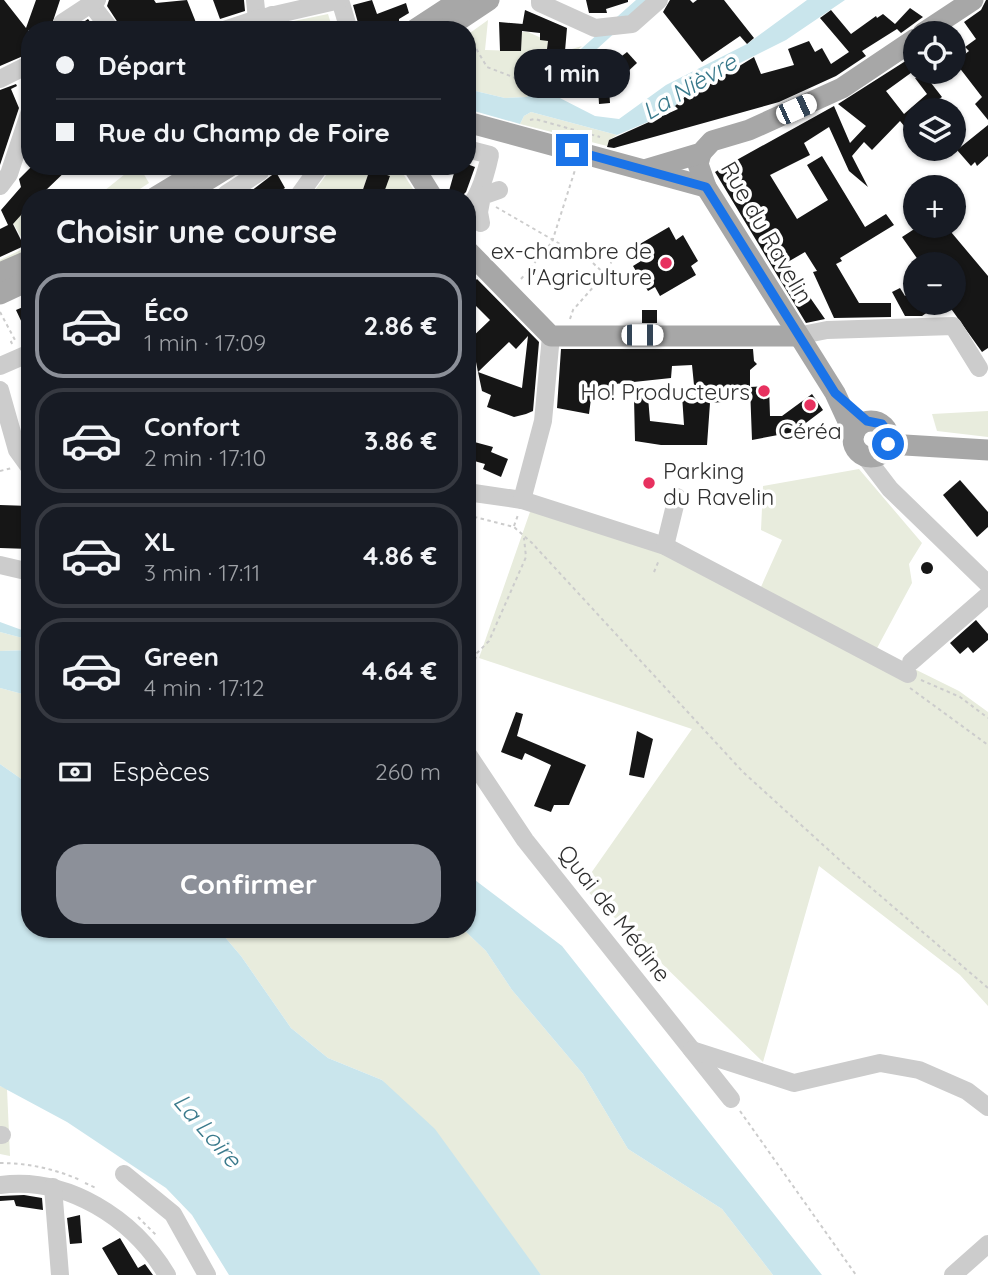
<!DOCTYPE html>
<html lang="fr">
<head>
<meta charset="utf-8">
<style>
	:root { --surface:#171b24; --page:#20242c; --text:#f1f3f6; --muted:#9ea1a6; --line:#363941; --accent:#8c9099 }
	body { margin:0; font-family:Quicksand,sans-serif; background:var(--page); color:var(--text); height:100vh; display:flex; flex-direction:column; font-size:26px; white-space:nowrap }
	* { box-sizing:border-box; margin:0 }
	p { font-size:23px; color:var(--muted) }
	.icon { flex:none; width:38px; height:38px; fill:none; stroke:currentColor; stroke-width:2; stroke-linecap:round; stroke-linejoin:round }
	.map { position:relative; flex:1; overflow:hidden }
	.sheet { position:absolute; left:21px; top:189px; width:455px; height:749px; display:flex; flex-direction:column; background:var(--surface); border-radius:28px; box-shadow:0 2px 5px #0004 }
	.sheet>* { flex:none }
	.hud { position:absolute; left:21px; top:21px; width:455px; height:154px; border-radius:28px; box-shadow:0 2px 5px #0004; display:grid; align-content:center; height:154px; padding:0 35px; background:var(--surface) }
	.tools { position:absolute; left:903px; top:21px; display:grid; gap:14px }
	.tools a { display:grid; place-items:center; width:63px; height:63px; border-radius:50%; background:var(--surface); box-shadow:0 2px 5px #0004; font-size:35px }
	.end { position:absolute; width:32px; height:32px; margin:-16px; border:9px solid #1a73e8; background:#fff; box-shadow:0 0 0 4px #fff }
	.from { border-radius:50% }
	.bubble { position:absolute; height:49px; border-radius:24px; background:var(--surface); box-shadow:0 2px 5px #0004; font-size:23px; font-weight:700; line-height:49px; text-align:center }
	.car { position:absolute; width:21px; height:42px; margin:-21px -10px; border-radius:9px; box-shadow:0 0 5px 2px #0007; background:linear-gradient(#fff 24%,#345 0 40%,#fff 0 76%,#345 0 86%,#fff 0) }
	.hud b { display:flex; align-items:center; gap:24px; height:66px; font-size:26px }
	.hud b+b { border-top:2px solid var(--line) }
	.hud i { width:18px; height:18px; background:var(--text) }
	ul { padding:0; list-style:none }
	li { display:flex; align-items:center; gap:21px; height:105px; margin:0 14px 10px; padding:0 21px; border:4px solid var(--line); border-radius:28px }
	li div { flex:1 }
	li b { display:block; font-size:26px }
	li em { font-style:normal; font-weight:700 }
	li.on { border-color:var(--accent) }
	li>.icon { width:63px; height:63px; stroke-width:1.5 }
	h2 { padding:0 35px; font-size:32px; line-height:84px }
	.pay { display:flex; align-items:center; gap:18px; height:77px; padding:0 35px; font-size:26px }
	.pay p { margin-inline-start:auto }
	.cta { display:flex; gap:14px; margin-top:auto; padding:14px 35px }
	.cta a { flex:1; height:80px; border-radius:28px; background:var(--accent); color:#fff; font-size:28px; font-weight:700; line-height:80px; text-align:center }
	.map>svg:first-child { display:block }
	.green { fill:#e8ecdd }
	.water { fill:#c9e5ec }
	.building { fill:#161616 }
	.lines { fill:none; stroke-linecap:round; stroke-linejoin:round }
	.path { stroke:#ccc; stroke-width:2; stroke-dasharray:3.5 3.5; stroke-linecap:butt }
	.minor { stroke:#ccc; stroke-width:18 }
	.major { stroke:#a7a7a7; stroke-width:21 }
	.route { stroke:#1a73e8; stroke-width:9 }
	.poi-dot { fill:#e7315f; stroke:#fff; stroke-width:2.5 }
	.labels { text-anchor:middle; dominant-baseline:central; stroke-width:7; stroke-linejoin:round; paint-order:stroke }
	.street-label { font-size:23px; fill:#2f2f2f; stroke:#fff }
	.poi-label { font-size:23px; fill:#2f2f2f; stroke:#fff; text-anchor:end }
	.water-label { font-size:24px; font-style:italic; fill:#3a7a8c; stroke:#fff }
</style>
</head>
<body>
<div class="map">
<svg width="988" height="1275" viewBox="0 0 988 1275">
	<rect width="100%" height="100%" fill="#fff"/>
	<!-- green -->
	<g class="green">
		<path d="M328,14L333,30H296L289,22Z"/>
		<path d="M488,20L485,50L520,51L516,32H528L548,41L547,49L565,51L582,46L527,97L505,98L467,89V35Z"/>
		<path d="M531,112L617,135L609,140L607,146L520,124L524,116Z"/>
		<path d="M135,166H139L149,183L126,198H101L99,195Z"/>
		<path d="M333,166H398L419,198H382L389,177L370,169L362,192L353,195L341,191L338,198H309Z"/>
		<path d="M30,205V249L0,263V260L27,247L13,223Z"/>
		<path d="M988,411V437L937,431L932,414Z"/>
		<path d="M859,469L922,543L909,564L912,583L876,650L959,691L988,712V1006L960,975L819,866L763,1062L582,886L692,729L479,658L531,509L668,554L756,598L782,540L761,530L763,486Z"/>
		<path d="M0,632L30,640V650L0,651Z"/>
		<path d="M0,688L30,696V785L0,764Z"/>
		<path d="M218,929H463L486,951L512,990L583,1074L628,1149L722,1209L773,1275H541L382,1080L328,1058L291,1028L241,956Z"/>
		<path d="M0,1086L7,1089L10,1156L0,1154Z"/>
	</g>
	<!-- water -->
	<g class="water">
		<path d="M636,0H651L576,68L552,94L595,116L619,119L666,85L747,44L807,0H845L786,40L708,79L683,97L669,113L617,135L531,112L524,116L520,124L467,109V89L505,98L527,97Z"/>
		<path d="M0,622L30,633V640L0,632Z"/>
		<path d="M30,650V696L0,688V651Z"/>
		<path d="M0,764L30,785V929H218L241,956L291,1028L328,1058L382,1080L435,1129L541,1275H229L192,1215L166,1188L67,1122L0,1086Z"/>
		<path d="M467,874L562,946L822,1275H773L722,1209L628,1149L583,1074L512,990L486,951L463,929H467Z"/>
	</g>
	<!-- building -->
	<g class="building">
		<path d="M0,0H4L26,28L36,0H60L50,30H28L30,53L0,66Z"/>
		<path d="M109,0H154L156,3L187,0L199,30H139L135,21L122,29L107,6Z"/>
		<path d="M213,0H244L245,11L220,19Z"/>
		<path d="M372,0L377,14L406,3L409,13L399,19V22L360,30L353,5Z"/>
		<path d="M586,0H628V2L606,9L607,13H589Z"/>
		<path d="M670,0H690L693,3L697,0H724L754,38L747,44L740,36L702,62L663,12Z"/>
		<path d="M986,0H988V120L975,104L982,97L955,62L969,51L965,47L976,39L964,22L981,10Z"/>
		<path d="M910,8L923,17L901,33L897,29L862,51L866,56L836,76L779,102L614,148L607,147L609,140L678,109L675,106L690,92L692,95L754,57L761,74L794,65L788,49L809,41L815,52L822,48L831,64L849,52L820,18L831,10L851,34L876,16L877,18L883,14L895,24Z"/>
		<path d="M525,10L567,28L565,51L547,49L548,41L540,40V33L522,31L521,51H500L499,22L523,24L522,27Z"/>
		<path d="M88,19L96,30H77L85,21Z"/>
		<path d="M627,52L637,63L624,75L613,63Z"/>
		<path d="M915,55V70L886,91L904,114L927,94L915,78L928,79L942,97L923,110H915V139L900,121L872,150L864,142L852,156L868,187L849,171L829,127L804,143L810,155L770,175L797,219L828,200L807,165L822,156L865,227L886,214L894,225L840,258L842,261L836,264L859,303H891V317L834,318L813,272L817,271L805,252L786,263L825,319L806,323L715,172L834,106L850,143L866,126L838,104Z"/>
		<path d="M16,84L17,86L11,89L19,108L0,165V90Z"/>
		<path d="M609,88L610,103L599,104L598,89Z"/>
		<path d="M988,125V156L977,166L975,162L971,166L957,150Z"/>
		<path d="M467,164L475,167L466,192L460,198H447L456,166Z"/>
		<path d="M32,166H71L44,192L47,198H30V205L13,224L24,246L0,257V229L8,225L1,210L21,187L19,179Z"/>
		<path d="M370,169L390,176L382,198H360Z"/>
		<path d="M276,172L285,188L270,198H250L247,194Z"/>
		<path d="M919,226H946L988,276V348L982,352L947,303H954V264H921L902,237Z"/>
		<path d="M669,227L676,240L683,235L698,261L691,266L696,275L660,296L655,287L648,291L633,266L641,261L633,248Z"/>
		<path d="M477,279L539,342L533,411L526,414L514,417L487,407L491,395L482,391L478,372L522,388L528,336L516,349L509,342L478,372L476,362L467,378V342L490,320L473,303L467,309V288Z"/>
		<path d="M900,288L905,296L915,289V303H941L922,316H905L892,292Z"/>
		<path d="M30,304V340L16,310Z"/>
		<rect x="642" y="310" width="15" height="13"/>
		<path d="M561,349H753L754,361L757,364L750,370V391L722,392V402L710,403L707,445H661L635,441L634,398L648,397L650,421L684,425L682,395H695L692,365L672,366L671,378L615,384L608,386V391H592L589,414L557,408Z"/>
		<path d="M769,386L770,416H782L812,394L823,410L794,432L752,440L750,387Z"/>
		<path d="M467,440L493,447L491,452L508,459L501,477L483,469L485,464L467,459Z"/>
		<path d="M960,480L988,512V527L977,537L943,495Z"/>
		<path d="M0,505L30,506V549L0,548Z"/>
		<circle cx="927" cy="568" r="6"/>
		<path d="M976,620L988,634V640L973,653L968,647L960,654L950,643Z"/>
		<path d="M516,712L523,714L517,736L586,765L569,805H554L551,812L534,806L551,765L525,753L522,760L501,752Z"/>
		<path d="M637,731L653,739L644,778L629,775Z"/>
		<path d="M24,1195L42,1198L43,1210L16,1206L14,1200L0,1201V1196Z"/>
		<path d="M80,1215L82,1243L70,1244L67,1218Z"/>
		<path d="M120,1238L138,1268L145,1264L153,1275H118L102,1248Z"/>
	</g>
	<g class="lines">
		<!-- path -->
		<g class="path">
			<path d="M301,24L310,30"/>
			<path d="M467,39L474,45L487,67L531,84"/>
			<path d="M530,120L535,119L600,137"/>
			<path d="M496,207L593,263L616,285"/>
			<path d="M521,279L552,242L575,170"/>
			<path d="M0,312L15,340L11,342L13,345"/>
			<path d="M570,319L573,310L610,268L614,247"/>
			<path d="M0,471L12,468"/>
			<path d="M467,515L514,527L532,543L743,772L855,874L988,988"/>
			<path d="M514,526L518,515"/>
			<path d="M654,572L659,560"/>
			<path d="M921,680L960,697L988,718"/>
			<path d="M467,687L477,653L489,641L526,557L524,538"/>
			<path d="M910,688L988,745"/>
			<path d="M740,1111L856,1275"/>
			<path d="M0,1163C28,1163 55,1169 80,1180"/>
			<path d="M85,1183L96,1188"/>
			<path d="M138,1217L156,1235"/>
		</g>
		<!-- minor -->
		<g class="minor">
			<path d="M255,0L257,19"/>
			<path d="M340,0L349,30"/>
			<path d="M540,0V3L595,28L632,24L659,0"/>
			<path d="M91,4L111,30"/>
			<path d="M272,15L285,30"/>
			<path d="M62,23L97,0"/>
			<path d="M224,30L257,19L340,0"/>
			<path d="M0,79L30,64"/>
			<path d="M467,149L490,155C487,169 479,200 467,207"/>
			<path d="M0,186L9,174L30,111"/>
			<path d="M228,198L226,194L260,172"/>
			<path d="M297,198L320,166"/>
			<path d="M481,223L479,212L482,196L499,190"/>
			<path d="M797,336L827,330L953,326L979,368"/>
			<path d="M0,366L30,353"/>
			<path d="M0,390L17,450L30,468"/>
			<path d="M864,455L890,489L988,584"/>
			<path d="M467,492L522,500L665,546L908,674"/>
			<path d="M522,500L543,421L551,336"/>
			<path d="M665,546L677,497"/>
			<path d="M0,565L30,572"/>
			<path d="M911,662L988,595"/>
			<path d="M467,753L525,840L731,1099"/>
			<path d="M692,1050L794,1083L880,1063L919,1070L967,1091L988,1107"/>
			<path d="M0,1135H2"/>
			<path d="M124,1174L173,1214L207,1275"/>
			<path d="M0,1185C67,1176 133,1218 167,1275"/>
			<path d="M53,1187L60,1275"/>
			<path d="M953,1275L988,1244"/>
		</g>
		<!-- major -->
		<g class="major">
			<path d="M414,30L460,0"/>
			<path d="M444,30L489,0"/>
			<path d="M923,33L973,0"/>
			<path d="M467,122L706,187"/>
			<path d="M701,153L698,164L706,187L835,393L854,434"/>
			<path d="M413,166L433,198"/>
			<path d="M644,170L701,153L712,141L749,130L842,88L915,39"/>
			<path d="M196,187L230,166"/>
			<path d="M154,198L207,166"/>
			<path d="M467,250L551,336H797"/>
			<path d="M0,273L30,260"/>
			<path d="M0,294L30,280"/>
			<circle cx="871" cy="439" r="18"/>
			<path d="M888,444L988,450"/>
		</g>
	</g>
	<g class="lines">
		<!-- route -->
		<path class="route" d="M572,150L706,187L835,393L867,421L882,424L888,432V444"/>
	</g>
	<!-- markers -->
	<g class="poi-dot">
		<circle cx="666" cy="263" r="7"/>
		<circle cx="764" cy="391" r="7"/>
		<circle cx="810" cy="405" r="7"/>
		<circle cx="649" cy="483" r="7"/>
	</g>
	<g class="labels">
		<!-- street labels -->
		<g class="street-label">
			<text transform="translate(767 232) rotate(60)">Rue du Ravelin</text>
			<text transform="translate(615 913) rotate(52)">Quai de Médine</text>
		</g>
		<!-- poi labels -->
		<g class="poi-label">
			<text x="652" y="250">ex-chambre de<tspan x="652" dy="26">l'Agriculture</tspan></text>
			<text x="750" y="391">Ho! Producteurs</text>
			<text x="810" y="430" text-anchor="middle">Céréa</text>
			<text x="663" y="470" text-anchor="start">Parking<tspan x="663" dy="26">du Ravelin</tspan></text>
		</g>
		<!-- water labels -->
		<g class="water-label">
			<text transform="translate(689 86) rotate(-31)">La Nièvre</text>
			<text transform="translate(208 1130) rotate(49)">La Loire</text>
		</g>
	</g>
</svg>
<div class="tools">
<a><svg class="icon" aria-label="locate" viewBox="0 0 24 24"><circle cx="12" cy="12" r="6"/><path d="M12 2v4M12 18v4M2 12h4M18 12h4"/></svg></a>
<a><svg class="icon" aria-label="layers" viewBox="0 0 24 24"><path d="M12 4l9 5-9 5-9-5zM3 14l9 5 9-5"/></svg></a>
<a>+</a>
<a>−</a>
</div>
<i class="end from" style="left:888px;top:444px"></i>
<i class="end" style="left:572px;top:150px"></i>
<div class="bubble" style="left:514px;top:49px;width:116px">1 min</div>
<i class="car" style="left:796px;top:109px;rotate:66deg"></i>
<i class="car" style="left:642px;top:335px;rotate:90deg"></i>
<div class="hud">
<b><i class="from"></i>Départ</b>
<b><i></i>Rue du Champ de Foire</b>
</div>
<section class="sheet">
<h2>Choisir une course</h2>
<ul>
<li class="on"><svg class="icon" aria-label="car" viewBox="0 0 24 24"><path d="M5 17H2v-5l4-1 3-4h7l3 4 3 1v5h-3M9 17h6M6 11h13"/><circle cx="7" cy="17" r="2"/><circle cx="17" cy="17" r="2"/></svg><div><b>Éco</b><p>1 min · 17:09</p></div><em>2.86 €</em></li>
<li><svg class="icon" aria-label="car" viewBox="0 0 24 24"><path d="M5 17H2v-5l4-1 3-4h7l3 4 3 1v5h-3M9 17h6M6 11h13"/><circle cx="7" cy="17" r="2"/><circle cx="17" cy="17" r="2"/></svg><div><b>Confort</b><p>2 min · 17:10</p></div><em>3.86 €</em></li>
<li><svg class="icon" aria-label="car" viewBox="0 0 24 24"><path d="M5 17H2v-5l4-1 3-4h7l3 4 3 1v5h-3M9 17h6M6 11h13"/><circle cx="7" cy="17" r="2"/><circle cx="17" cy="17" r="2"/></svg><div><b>XL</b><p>3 min · 17:11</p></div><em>4.86 €</em></li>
<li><svg class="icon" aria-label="car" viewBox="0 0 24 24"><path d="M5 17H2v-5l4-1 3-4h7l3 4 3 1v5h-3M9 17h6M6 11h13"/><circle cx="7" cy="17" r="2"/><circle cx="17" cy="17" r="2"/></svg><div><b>Green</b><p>4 min · 17:12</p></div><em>4.64 €</em></li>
</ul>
<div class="pay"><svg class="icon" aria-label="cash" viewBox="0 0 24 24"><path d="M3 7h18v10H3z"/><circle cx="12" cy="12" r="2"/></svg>Espèces<p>260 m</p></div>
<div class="cta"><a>Confirmer</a></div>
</section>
</div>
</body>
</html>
